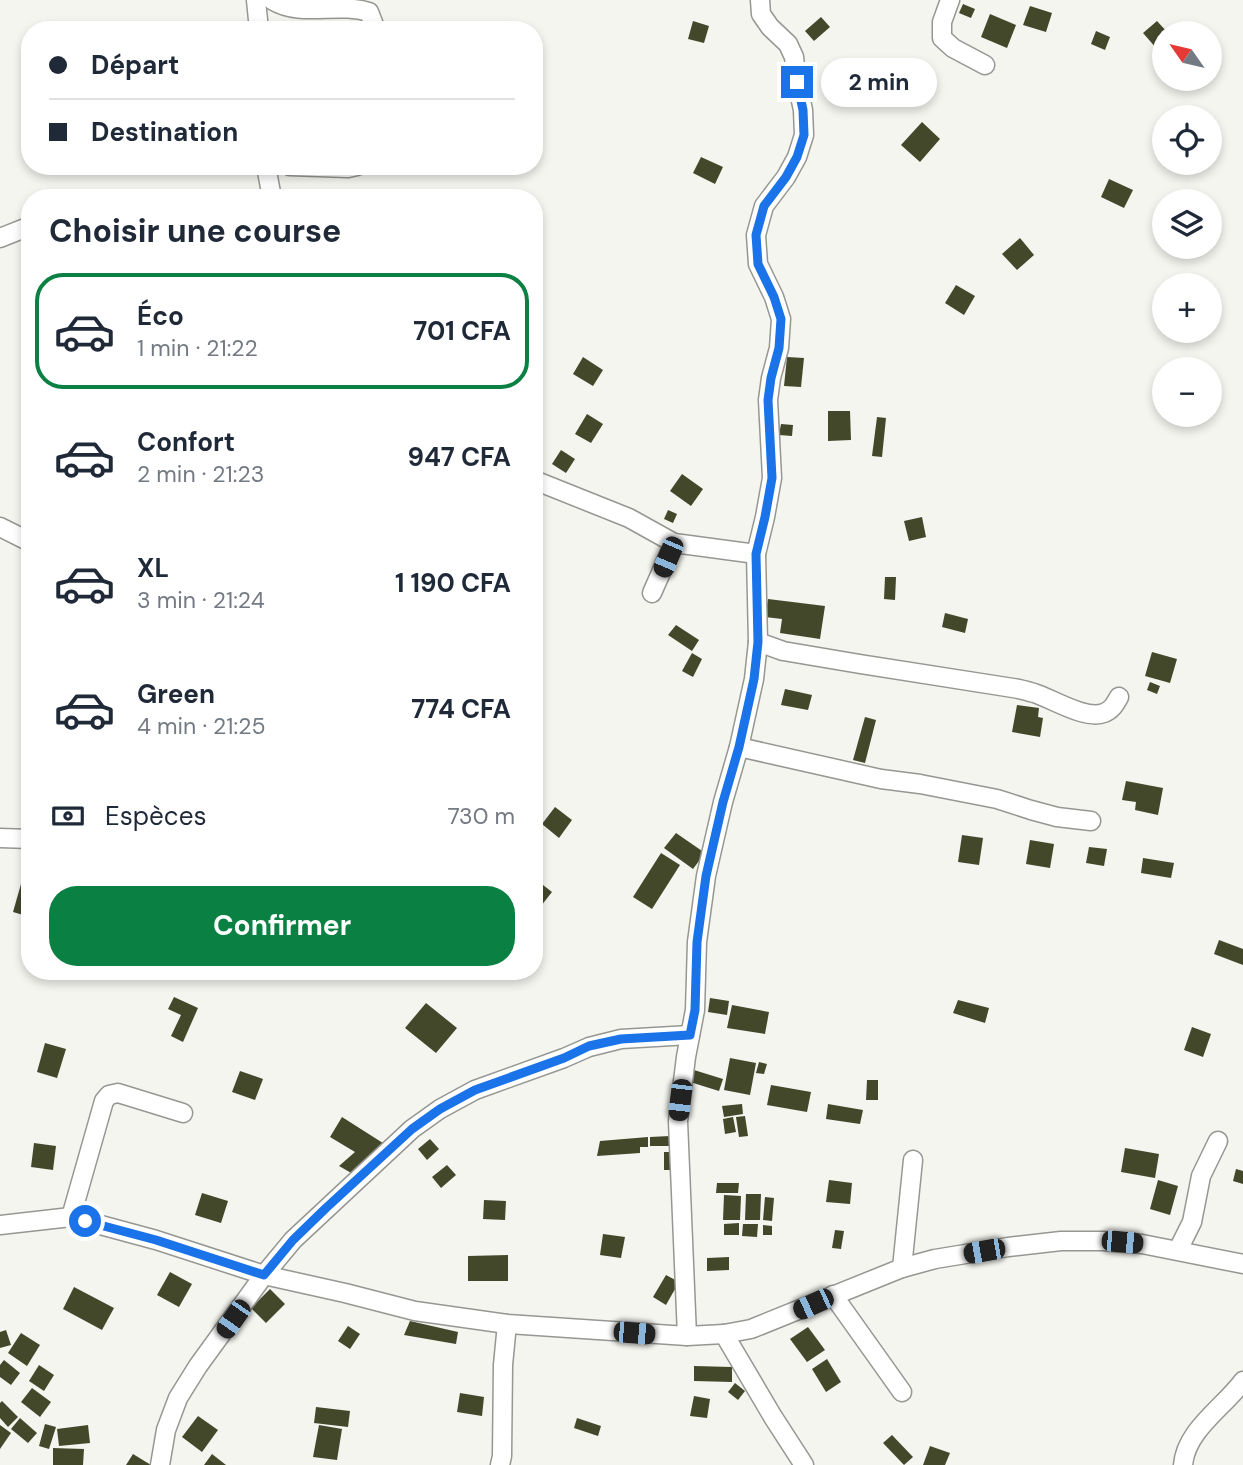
<!DOCTYPE html>
<html lang="fr">
<head>
<meta charset="utf-8">
<style>
	:root { --surface:#fff; --page:#f2f2f3; --text:#1f2937; --muted:#747a83; --line:#e0e1e3; --accent:#0b8043 }
	body { margin:0; font-family:"DM Sans",sans-serif; background:var(--page); color:var(--text); height:100vh; display:flex; flex-direction:column; font-size:26px; white-space:nowrap }
	* { box-sizing:border-box; margin:0 }
	p { font-size:23px; color:var(--muted) }
	.icon { flex:none; width:38px; height:38px; fill:none; stroke:currentColor; stroke-width:2; stroke-linecap:round; stroke-linejoin:round }
	.map { position:relative; flex:1; overflow:hidden }
	.panel { position:absolute; left:21px; top:189px; width:522px; height:791px; display:flex; flex-direction:column; background:var(--surface); border-radius:28px; box-shadow:0 4px 10px #0003 }
	.panel>* { flex:none }
	.top-card { position:absolute; left:21px; top:21px; width:522px; height:154px; border-radius:28px; box-shadow:0 4px 10px #0003; display:grid; align-content:center; height:154px; padding:0 28px; background:var(--surface) }
	.needle { width:46px; rotate:304deg }
	.controls { position:absolute; left:1152px; top:21px; display:grid; gap:14px }
	.controls a { display:grid; place-items:center; width:70px; height:70px; border-radius:50%; background:var(--surface); box-shadow:0 4px 10px #0003; font-size:35px }
	.end { position:absolute; width:32px; height:32px; margin:-16px; border:9px solid #1a73e8; background:#fff; box-shadow:0 0 0 4px #fff }
	.from { border-radius:50% }
	.bubble { position:absolute; height:49px; border-radius:24px; background:var(--surface); box-shadow:0 4px 10px #0003; font-size:23px; font-weight:700; line-height:49px; text-align:center }
	.car { position:absolute; width:21px; height:42px; margin:-21px -10px; border-radius:9px; box-shadow:0 0 5px 2px #0007; background:linear-gradient(#222 24%,#8ab4d8 0 40%,#222 0 76%,#8ab4d8 0 86%,#222 0) }
	.top-card b { display:flex; align-items:center; gap:24px; height:66px; font-size:26px }
	.top-card b+b { border-top:2px solid var(--line) }
	.top-card i { width:18px; height:18px; background:var(--text) }
	ul { padding:0; list-style:none }
	li { display:flex; align-items:center; gap:21px; height:116px; margin:0 14px 10px; padding:0 14px; border:4px solid transparent; border-radius:28px }
	li div { flex:1 }
	li b { display:block; font-size:26px }
	li em { font-style:normal; font-weight:700 }
	li.on { border-color:var(--accent) }
	li>.icon { width:63px; height:63px; stroke-width:1.5 }
	h2 { padding:0 28px; font-size:32px; line-height:84px }
	.pay { display:flex; align-items:center; gap:18px; height:77px; padding:0 28px; font-size:26px }
	.pay p { margin-inline-start:auto }
	.cta { display:flex; gap:14px; margin-top:auto; padding:14px 28px }
	.cta a { flex:1; height:80px; border-radius:28px; background:var(--accent); color:#fff; font-size:28px; font-weight:700; line-height:80px; text-align:center }
	.map>svg:first-child { display:block }
	.building { fill:#43482b }
	.lines { fill:none; stroke-linecap:round; stroke-linejoin:round }
	.street-casing { stroke:#969792; stroke-width:21 }
	.street { stroke:#fff; stroke-width:18 }
	.route { stroke:#1a73e8; stroke-width:9 }
</style>
</head>
<body>
<div class="map">
<svg width="1243" height="1465" viewBox="0 0 1243 1465">
	<rect width="100%" height="100%" fill="#f4f5ef"/>
	<!-- building -->
	<g class="building">
		<path d="M963,4L975,9L971,18L959,13Z"/>
		<path d="M1030,6L1052,13L1046,32L1023,25Z"/>
		<path d="M990,14L1016,25L1007,48L981,37Z"/>
		<path d="M821,17L830,27L814,41L805,31Z"/>
		<path d="M693,21L709,26L704,43L688,39Z"/>
		<path d="M1157,21L1168,33H1164V57L1143,33Z"/>
		<path d="M1096,31L1110,37L1105,50L1091,44Z"/>
		<path d="M922,122L940,139L920,162L901,145Z"/>
		<path d="M701,157L723,167L715,184L693,173Z"/>
		<path d="M1109,179L1133,190L1124,208L1101,197Z"/>
		<path d="M1020,238L1034,255L1017,270L1002,254Z"/>
		<path d="M956,285L975,296L964,315L945,303Z"/>
		<path d="M583,357L603,370L593,386L573,374Z"/>
		<path d="M787,357L804,358L801,387L784,386Z"/>
		<path d="M828,411H850L851,440L828,441Z"/>
		<path d="M587,414L603,424L591,443L575,434Z"/>
		<path d="M877,417L886,418L882,457L872,456Z"/>
		<path d="M781,424L793,425L792,436L779,435Z"/>
		<path d="M561,450L575,459L566,473L552,464Z"/>
		<path d="M682,474L703,489L691,506L670,491Z"/>
		<path d="M668,510L677,514L673,523L664,519Z"/>
		<path d="M922,517L926,537L909,541L904,521Z"/>
		<path d="M885,577H896L895,600L884,599Z"/>
		<path d="M768,599L825,606L820,639L780,633L782,619L765,617Z"/>
		<path d="M945,613L968,619L965,633L942,627Z"/>
		<path d="M676,625L699,640L692,651L668,635Z"/>
		<path d="M1152,652L1177,659L1170,683L1145,676Z"/>
		<path d="M692,653L702,659L693,677L682,671Z"/>
		<path d="M1150,682L1160,686L1157,694L1147,690Z"/>
		<path d="M785,689L812,695L808,710L781,705Z"/>
		<path d="M1017,705L1039,708L1038,717L1043,718L1040,737L1012,732Z"/>
		<path d="M865,717L876,720L865,763L853,760Z"/>
		<path d="M1126,781L1163,788L1158,815L1135,810L1136,802L1122,800Z"/>
		<path d="M555,807L572,820L559,838L542,824Z"/>
		<path d="M676,833L705,853L693,869L664,848Z"/>
		<path d="M962,835L983,838L979,865L958,862Z"/>
		<path d="M1030,840L1054,844L1050,868L1026,864Z"/>
		<path d="M1089,847L1107,849L1104,866L1086,863Z"/>
		<path d="M661,853L680,865L652,909L633,897Z"/>
		<path d="M29,856H30V917L13,912Z"/>
		<path d="M1143,858L1174,863L1171,878L1141,873Z"/>
		<path d="M534,878L552,892L537,911L534,909Z"/>
		<path d="M1219,940L1243,949V965L1214,954Z"/>
		<path d="M174,997L198,1008L183,1042L171,1036L181,1015L168,1009Z"/>
		<path d="M710,998L729,1001L727,1015L708,1012Z"/>
		<path d="M958,1000L989,1008L985,1023L953,1013Z"/>
		<path d="M426,1003L457,1028L436,1053L405,1028Z"/>
		<path d="M732,1005L769,1012L765,1034L727,1028Z"/>
		<path d="M1192,1027L1211,1034L1203,1057L1184,1050Z"/>
		<path d="M45,1043L66,1049L57,1078L37,1072Z"/>
		<path d="M730,1058L756,1063L750,1095L724,1090Z"/>
		<path d="M759,1062L767,1064L764,1074L756,1073Z"/>
		<path d="M694,1070L723,1079L719,1091L690,1082Z"/>
		<path d="M240,1071L263,1079L255,1100L232,1092Z"/>
		<path d="M867,1080H878V1100H866Z"/>
		<path d="M771,1085L811,1092L807,1112L767,1105Z"/>
		<path d="M742,1104L743,1114L724,1117L722,1106Z"/>
		<path d="M828,1104L863,1110L860,1124L826,1119Z"/>
		<path d="M745,1116L748,1136L739,1137L736,1117Z"/>
		<path d="M342,1117L386,1145L353,1174L339,1166L355,1152L330,1137Z"/>
		<path d="M733,1117L736,1132L725,1134L723,1119Z"/>
		<path d="M670,1136V1146H650V1137Z"/>
		<path d="M648,1137V1147H640V1153L597,1156L600,1141Z"/>
		<path d="M430,1139L439,1149L427,1160L418,1149Z"/>
		<path d="M34,1143L56,1146L53,1170L31,1167Z"/>
		<path d="M1125,1148L1159,1154L1155,1178L1121,1172Z"/>
		<rect x="664" y="1152" width="9" height="18"/>
		<path d="M447,1165L456,1175L441,1188L432,1177Z"/>
		<path d="M1236,1169L1243,1171V1184L1233,1181Z"/>
		<path d="M829,1180L852,1183L850,1204L826,1202Z"/>
		<path d="M1158,1180L1178,1186L1170,1215L1150,1209Z"/>
		<path d="M717,1183H739L738,1193H716Z"/>
		<path d="M202,1193L228,1201L221,1223L195,1215Z"/>
		<path d="M746,1194H761L760,1220H745Z"/>
		<path d="M724,1195L741,1196L740,1220H723Z"/>
		<path d="M765,1197L774,1198L772,1221L763,1220Z"/>
		<path d="M484,1200L506,1201L505,1220L483,1219Z"/>
		<path d="M739,1223V1235H724V1224Z"/>
		<path d="M743,1224H758L757,1237L742,1236Z"/>
		<path d="M763,1225L772,1226V1235H763Z"/>
		<path d="M835,1230L844,1231L841,1249L832,1248Z"/>
		<path d="M603,1234L625,1237L621,1258L600,1255Z"/>
		<path d="M508,1255V1281H468V1256Z"/>
		<path d="M729,1257V1270L707,1271V1258Z"/>
		<path d="M170,1272L192,1284L179,1307L157,1295Z"/>
		<path d="M666,1275L679,1282L666,1305L653,1297Z"/>
		<path d="M74,1287L114,1308L102,1330L63,1309Z"/>
		<path d="M270,1289L285,1304L266,1323L251,1308Z"/>
		<path d="M410,1321L458,1332L456,1344L404,1335Z"/>
		<path d="M348,1326L360,1334L350,1349L338,1341Z"/>
		<path d="M808,1327L825,1350L807,1362L790,1339Z"/>
		<path d="M6,1330L11,1345L0,1348V1332Z"/>
		<path d="M21,1333L40,1345L27,1366L8,1353Z"/>
		<path d="M827,1359L841,1382L826,1392L812,1369Z"/>
		<path d="M4,1360L20,1373L11,1385L0,1377V1365Z"/>
		<path d="M39,1365L54,1375L44,1391L29,1381Z"/>
		<path d="M694,1366L732,1367V1382L694,1381Z"/>
		<path d="M735,1383L745,1391L738,1400L728,1392Z"/>
		<path d="M32,1388L51,1402L40,1417L21,1402Z"/>
		<path d="M460,1393L484,1397L482,1416L457,1412Z"/>
		<path d="M694,1396L710,1399L707,1418L690,1416Z"/>
		<path d="M2,1401L18,1417L8,1427L0,1418V1403Z"/>
		<path d="M316,1407L350,1411L348,1427L314,1423Z"/>
		<path d="M198,1416L218,1430L202,1452L182,1437Z"/>
		<path d="M20,1418L37,1433L28,1443L11,1429Z"/>
		<path d="M577,1418L601,1426L598,1436L574,1428Z"/>
		<path d="M45,1424L56,1427L49,1449L39,1446Z"/>
		<path d="M0,1425L11,1433L0,1449Z"/>
		<path d="M88,1425L90,1443L59,1446L57,1429Z"/>
		<path d="M319,1425L342,1429L337,1460L313,1457Z"/>
		<path d="M892,1435L913,1457L904,1465L883,1443Z"/>
		<path d="M930,1446L950,1453L945,1465H923Z"/>
		<path d="M53,1448L84,1449L83,1465H53Z"/>
		<path d="M133,1454L151,1465H126Z"/>
		<path d="M212,1454L226,1465H204Z"/>
	</g>
	<g class="lines">
		<defs>
			<g id="street">
				<path d="M256,0L259,30"/>
				<path d="M272,0C301,18 337,2 369,12L376,30"/>
				<path d="M950,0L942,22V38L953,48L985,65"/>
				<path d="M266,166L272,198"/>
				<path d="M290,166L348,168L357,166"/>
				<path d="M0,238L30,226"/>
				<path d="M534,480L629,518L674,543L756,554"/>
				<path d="M0,527L30,542"/>
				<path d="M652,593L674,543"/>
				<path d="M758,642L783,651L860,664L1013,688C1020,689 1027,691 1034,693C1053,699 1085,720 1104,713C1112,710 1115,704 1119,697"/>
				<path d="M739,747L881,779L920,784L997,799L1031,810L1057,817L1091,821"/>
				<path d="M0,838L30,839"/>
				<path d="M71,1217L104,1101L109,1095L118,1093L183,1113"/>
				<path d="M0,1225L71,1217L156,1240L264,1275L345,1293L415,1311L507,1324L687,1336L724,1334L751,1329L902,1268L935,1259L1008,1247L1061,1241H1103L1142,1244L1243,1264"/>
				<path d="M1178,1250L1192,1222L1201,1176L1218,1141"/>
				<path d="M902,1268L913,1160"/>
				<path d="M833,1295L902,1392"/>
				<path d="M724,1334L773,1417L804,1465"/>
				<path d="M687,1336L678,1121L686,1057L695,1010L697,942L706,876L723,802L739,747L754,679L758,642L756,554L765,517L772,478L768,400L771,378L779,348L781,319L774,297L758,264L756,235L764,206L786,177L797,157L804,135L803,110L797,82L794,57L788,44L770,27L761,14L760,0"/>
				<path d="M160,1465L166,1430L178,1398L198,1366L264,1275L293,1240L412,1129L440,1109L475,1090L564,1058L589,1047L621,1039L690,1035"/>
				<path d="M500,1465L502,1456L503,1365L507,1324"/>
				<path d="M1183,1465C1186,1430 1223,1408 1243,1381"/>
			</g>
		</defs>
		<!-- street casing -->
		<use href="#street" class="street-casing"/>
		<!-- street -->
		<use href="#street" class="street"/>
	</g>
	<g class="lines">
		<!-- route -->
		<path class="route" d="M85,1221L156,1240L264,1275L293,1240L326,1208L412,1129L440,1109L475,1090L564,1058L589,1046L621,1039L690,1035L695,1010L697,942L706,876L723,802L739,747L754,679L758,642L756,554L765,517L772,478L768,400L771,378L779,348L781,319L774,297L758,264L756,235L764,206L786,177L797,157L804,135L803,110L797,82"/>
	</g>
</svg>
<div class="controls">
<a><svg class="needle" viewBox="-14 -14 28 28"><path d="M0-13l5 13h-10z" fill="#e53935"/><path d="M0 13l5-13h-10z" fill="#747a83"/></svg></a>
<a><svg class="icon" aria-label="locate" viewBox="0 0 24 24"><circle cx="12" cy="12" r="6"/><path d="M12 2v4M12 18v4M2 12h4M18 12h4"/></svg></a>
<a><svg class="icon" aria-label="layers" viewBox="0 0 24 24"><path d="M12 4l9 5-9 5-9-5zM3 14l9 5 9-5"/></svg></a>
<a>+</a>
<a>−</a>
</div>
<i class="end from" style="left:85px;top:1221px"></i>
<i class="end" style="left:797px;top:82px"></i>
<div class="bubble" style="left:821px;top:58px;width:116px">2 min</div>
<i class="car" style="left:668px;top:557px;rotate:203deg"></i>
<i class="car" style="left:680px;top:1100px;rotate:187deg"></i>
<i class="car" style="left:1122px;top:1242px;rotate:95deg"></i>
<i class="car" style="left:984px;top:1251px;rotate:260deg"></i>
<i class="car" style="left:813px;top:1304px;rotate:245deg"></i>
<i class="car" style="left:233px;top:1319px;rotate:215deg"></i>
<i class="car" style="left:634px;top:1333px;rotate:95deg"></i>
<div class="top-card">
<b><i class="from"></i>Départ</b>
<b><i></i>Destination</b>
</div>
<section class="panel">
<h2>Choisir une course</h2>
<ul>
<li class="on"><svg class="icon" aria-label="car" viewBox="0 0 24 24"><path d="M5 17H2v-5l4-1 3-4h7l3 4 3 1v5h-3M9 17h6M6 11h13"/><circle cx="7" cy="17" r="2"/><circle cx="17" cy="17" r="2"/></svg><div><b>Éco</b><p>1 min · 21:22</p></div><em>701 CFA</em></li>
<li><svg class="icon" aria-label="car" viewBox="0 0 24 24"><path d="M5 17H2v-5l4-1 3-4h7l3 4 3 1v5h-3M9 17h6M6 11h13"/><circle cx="7" cy="17" r="2"/><circle cx="17" cy="17" r="2"/></svg><div><b>Confort</b><p>2 min · 21:23</p></div><em>947 CFA</em></li>
<li><svg class="icon" aria-label="car" viewBox="0 0 24 24"><path d="M5 17H2v-5l4-1 3-4h7l3 4 3 1v5h-3M9 17h6M6 11h13"/><circle cx="7" cy="17" r="2"/><circle cx="17" cy="17" r="2"/></svg><div><b>XL</b><p>3 min · 21:24</p></div><em>1 190 CFA</em></li>
<li><svg class="icon" aria-label="car" viewBox="0 0 24 24"><path d="M5 17H2v-5l4-1 3-4h7l3 4 3 1v5h-3M9 17h6M6 11h13"/><circle cx="7" cy="17" r="2"/><circle cx="17" cy="17" r="2"/></svg><div><b>Green</b><p>4 min · 21:25</p></div><em>774 CFA</em></li>
</ul>
<div class="pay"><svg class="icon" aria-label="cash" viewBox="0 0 24 24"><path d="M3 7h18v10H3z"/><circle cx="12" cy="12" r="2"/></svg>Espèces<p>730 m</p></div>
<div class="cta"><a>Confirmer</a></div>
</section>
</div>
</body>
</html>
